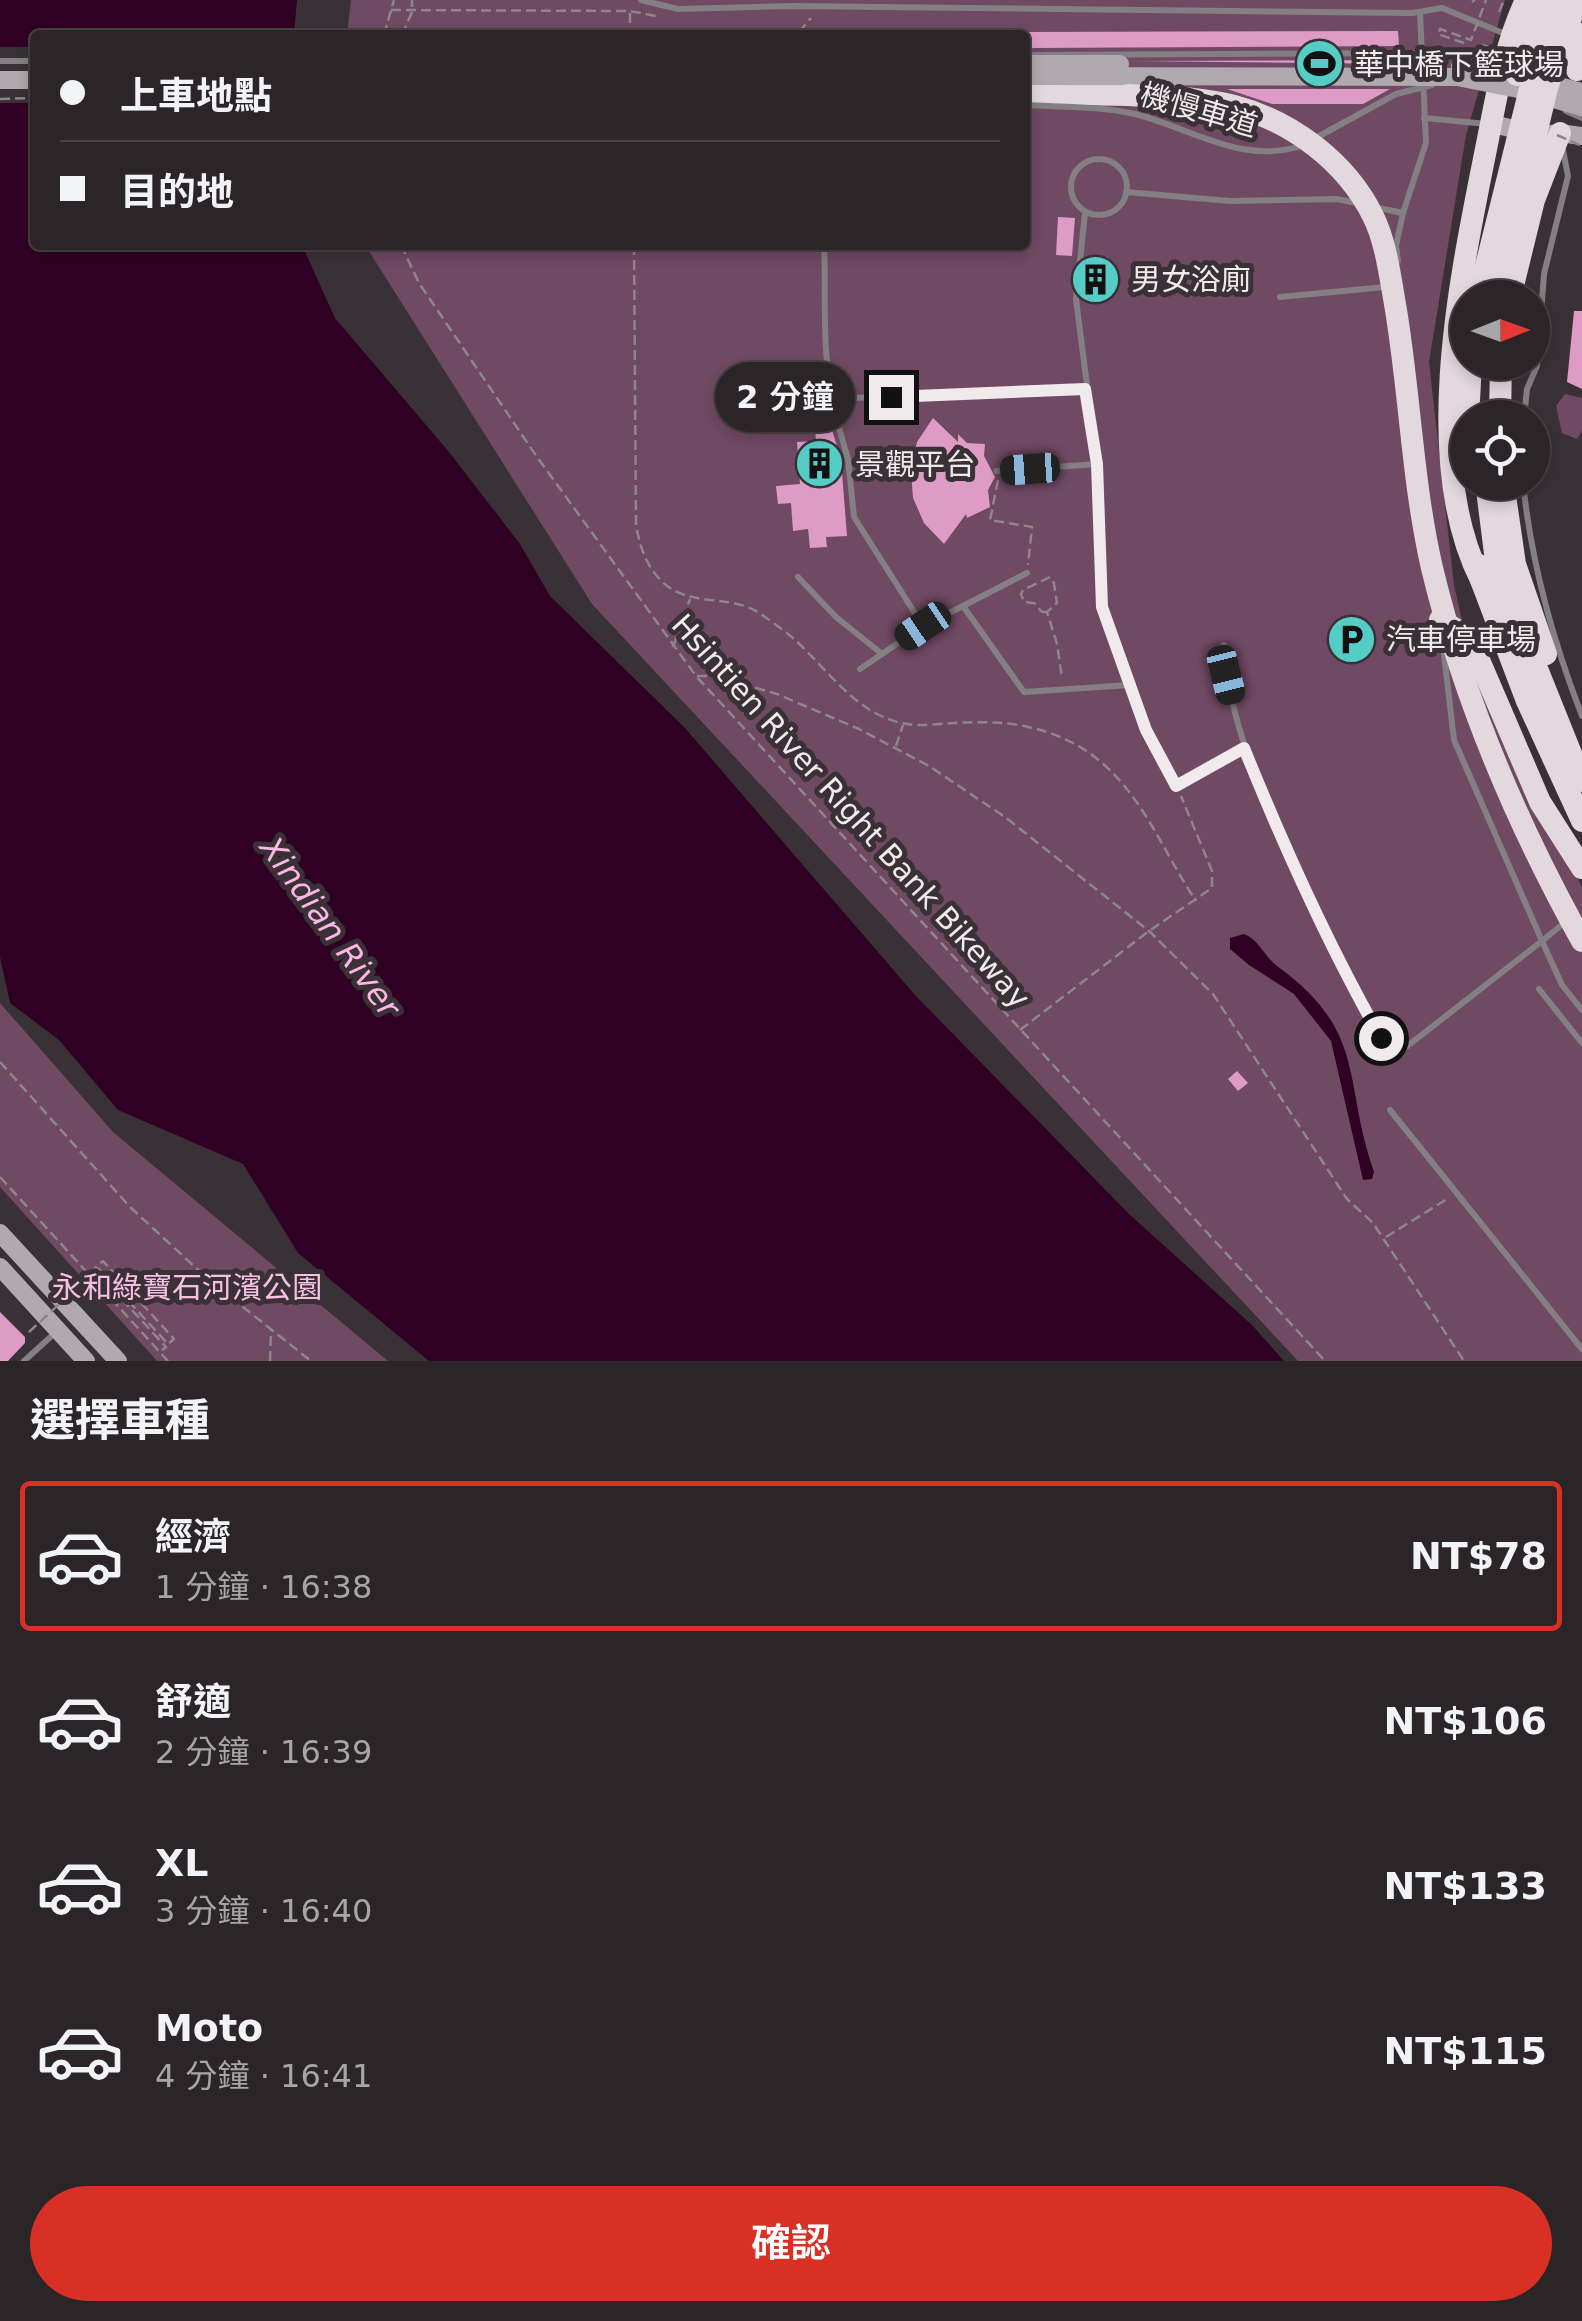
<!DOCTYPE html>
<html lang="zh-TW">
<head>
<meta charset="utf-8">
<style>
	:root { --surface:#2c2528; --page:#383134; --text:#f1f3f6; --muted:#a6a5a8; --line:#484245; --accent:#d93025 }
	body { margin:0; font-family:"DejaVu Sans","Noto Sans TC",sans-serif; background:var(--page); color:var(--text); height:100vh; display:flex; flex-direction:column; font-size:38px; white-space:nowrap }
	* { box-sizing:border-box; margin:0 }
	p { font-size:32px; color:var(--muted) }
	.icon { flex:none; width:55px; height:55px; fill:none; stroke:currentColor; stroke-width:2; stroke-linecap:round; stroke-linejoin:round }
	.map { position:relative; height:1361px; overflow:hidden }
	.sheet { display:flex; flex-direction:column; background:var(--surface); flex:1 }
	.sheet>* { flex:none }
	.banner { position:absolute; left:30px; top:30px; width:1000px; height:220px; border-radius:10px; box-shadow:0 5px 15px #0003,0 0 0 2px var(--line); display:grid; align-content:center; height:220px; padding:0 30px; background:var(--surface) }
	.needle { width:65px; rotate:89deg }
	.buttons { position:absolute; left:1450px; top:280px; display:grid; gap:20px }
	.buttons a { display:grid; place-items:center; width:100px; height:100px; border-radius:50%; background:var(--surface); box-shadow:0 5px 15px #0003,0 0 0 2px var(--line); font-size:50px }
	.end { position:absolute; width:45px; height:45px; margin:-22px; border:12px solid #f0eaed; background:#111; box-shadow:0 0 0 5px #111 }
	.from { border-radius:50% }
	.bubble { position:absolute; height:70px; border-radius:35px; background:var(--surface); box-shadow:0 5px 15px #0003,0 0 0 2px var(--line); font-size:32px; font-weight:600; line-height:70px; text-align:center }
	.car { position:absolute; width:30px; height:60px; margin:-30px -15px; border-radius:12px; box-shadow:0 0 8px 2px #0007; background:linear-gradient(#222 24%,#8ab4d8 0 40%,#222 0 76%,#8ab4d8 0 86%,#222 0) }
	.banner b { display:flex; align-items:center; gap:35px; height:95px; font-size:38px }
	.banner b+b { border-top:2px solid var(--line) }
	.banner i { width:25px; height:25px; background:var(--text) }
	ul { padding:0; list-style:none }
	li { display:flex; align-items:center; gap:30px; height:150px; margin:0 20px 15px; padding:0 10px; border:5px solid transparent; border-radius:10px }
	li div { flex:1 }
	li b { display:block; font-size:38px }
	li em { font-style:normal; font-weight:600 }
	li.on { border-color:var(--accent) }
	li>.icon { width:90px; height:90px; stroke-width:1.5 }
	h2 { padding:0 30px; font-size:45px; line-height:120px }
	.primary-button { display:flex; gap:20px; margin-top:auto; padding:20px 30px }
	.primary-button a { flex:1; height:115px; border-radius:60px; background:var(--accent); color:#fff; font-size:40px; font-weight:600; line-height:115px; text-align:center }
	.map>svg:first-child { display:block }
	.green { fill:#704963 }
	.water { fill:#300024 }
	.pier { fill:#3a3136 }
	.building { fill:#dd9bc6 }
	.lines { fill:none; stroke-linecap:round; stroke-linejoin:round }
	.path { stroke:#8e868a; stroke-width:2.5; stroke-dasharray:10 5; stroke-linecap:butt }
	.service { stroke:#837f82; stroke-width:6 }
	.secondary { stroke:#b0a9ae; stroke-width:18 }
	.trunk { stroke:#e2d8de; stroke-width:22 }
	.path-bridge { stroke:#8e868a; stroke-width:2.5; stroke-dasharray:10 5; stroke-linecap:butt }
	.service-bridge { stroke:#837f82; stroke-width:6 }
	.secondary-bridge { stroke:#b0a9ae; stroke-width:18 }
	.trunk-bridge { stroke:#e2d8de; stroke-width:22 }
	.route { stroke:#f0eaed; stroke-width:12 }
	.labels { text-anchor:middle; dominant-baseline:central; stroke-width:10; stroke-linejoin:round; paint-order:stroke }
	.poi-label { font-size:30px; fill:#f0eaed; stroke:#3a3136; text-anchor:start }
	.street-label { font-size:30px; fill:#f0eaed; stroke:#3a3136 }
	.park-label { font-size:30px; fill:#f5c0e2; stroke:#3a3136 }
	.water-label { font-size:32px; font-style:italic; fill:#feb7e5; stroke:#3a3136 }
</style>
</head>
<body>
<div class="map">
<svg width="1582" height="1361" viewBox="0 0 1582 1361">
	<rect width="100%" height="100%" fill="#3a3136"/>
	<!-- green -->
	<g class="green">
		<path d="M351,0H1505L1466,135L1429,362L1454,585L1472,665L1582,887V1361H1298L592,604L365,245H1025V35H347Z"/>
		<path d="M1565,394L1582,398V431L1577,439L1562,433L1556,406Z"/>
		<path d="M0,1003L113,1132L388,1361H157L0,1187Z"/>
	</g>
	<!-- water -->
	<g class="water">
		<path d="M0,0H297L294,35H35V245H302L335,318L449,452L520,544L550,596L685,728L915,995L1129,1214L1252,1325L1284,1361H429L298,1253L243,1164L118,1110L59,1040L10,1003L0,957Z"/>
		<path d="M1244,934C1258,939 1265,957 1277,966C1368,1032 1342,1080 1374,1172L1372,1179L1363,1180L1331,1041L1294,994L1249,965L1230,949V938Z"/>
	</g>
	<!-- pier -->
	<rect class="pier" x="0" y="47" width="35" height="56"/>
	<!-- building -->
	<g class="building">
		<path d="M1398,31L1399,46L1033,48L1025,52V32Z"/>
		<path d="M1399,60V64L1132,61Z"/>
		<path d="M1227,89H1390L1363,104H1272Z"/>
		<path d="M1058,217L1075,218L1072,256L1056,255Z"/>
		<path d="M1087,257H1108V301H1085Z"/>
		<path d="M1574,311H1582V389L1567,382Z"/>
		<path d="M827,413L841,460L847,536L826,537L827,547L810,548L808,529L793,531L791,503L778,504L776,486L800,484L797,442L816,441L814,414Z"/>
		<path d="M933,418L958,442V434L967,443L985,444L984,456L995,477L988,490L990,507L967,518L966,514L944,544L924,523L913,498L911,471L917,442Z"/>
		<path d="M1237,1071L1248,1083L1238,1091L1228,1079Z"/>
		<path d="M0,1312L25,1337V1343L8,1361H0Z"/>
	</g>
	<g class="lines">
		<!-- path -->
		<g class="path">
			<path d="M1472,2L1475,0"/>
			<path d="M391,10L630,11L656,16"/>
			<path d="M1499,12L1504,0"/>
			<path d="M630,13V35"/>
			<path d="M799,32L811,18"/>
			<path d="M384,35L394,0"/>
			<path d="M402,35L412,12V0"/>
			<path d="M0,99L35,98"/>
			<path d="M401,245L419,283L537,457L696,676L1325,1361"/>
			<path d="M634,245L636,526C641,550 647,569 666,585C693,607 731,594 759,613C771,621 784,630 795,640C828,670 855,712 901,723C918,727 937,724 954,723C1001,720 1044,724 1085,750C1140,786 1161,849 1196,901"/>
			<path d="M998,480L990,520L1032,527L1028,565"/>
			<path d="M1047,612H1042L1034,603L1024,602L1021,594L1023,590L1050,577L1054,583L1057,603L1047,612L1057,644L1062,678"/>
			<path d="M673,647L690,599"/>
			<path d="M697,676H715L777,694L859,729L929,766L1005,817L1149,931L1213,994L1347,1199L1373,1223L1464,1361"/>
			<path d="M896,746L903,725"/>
			<path d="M1020,1030L1149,931L1212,888V871L1181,796"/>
			<path d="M0,1062L130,1207L209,1280L311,1361"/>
			<path d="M0,1177L168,1361"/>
			<path d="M1386,1237L1447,1199"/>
			<path d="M98,1268L168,1344L174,1339L103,1261L94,1269L166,1347L160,1352"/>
			<path d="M270,1361L271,1330"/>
		</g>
		<!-- service -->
		<g class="service">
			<path d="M641,0L678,9L791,6L1412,13L1442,8L1508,35"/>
			<path d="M0,61H35"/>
			<path d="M1424,118L1487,124"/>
			<circle cx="1099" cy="187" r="28"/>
			<path d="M1126,192L1230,201L1336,199L1357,203"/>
			<path d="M1374,207L1403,213"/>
			<path d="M1085,213L1076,299L1097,464L1102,607L1145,730L1176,785L1244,748"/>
			<path d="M824,245C827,283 819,373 838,401"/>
			<path d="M1398,261L1396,246L1403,213L1426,143L1420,12"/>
			<path d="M1280,297L1385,287"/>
			<path d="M1085,389L852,398L838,401L835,414L848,459L854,517L923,626L963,606L1024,692L1130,685"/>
			<path d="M1524,418L1527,389L1537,366L1544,274L1568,176L1563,150"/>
			<path d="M997,471L1097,464"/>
			<path d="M1523,482C1531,563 1553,641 1582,716"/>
			<path d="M798,577L836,617L882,654"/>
			<path d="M963,606L1027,573"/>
			<path d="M1224,645C1229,729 1267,803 1301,878C1329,940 1359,999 1392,1058L1542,941L1454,740L1443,646"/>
			<path d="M860,669L923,626"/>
			<path d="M1564,923L1542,941L1562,985L1582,1010"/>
			<path d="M1539,989L1582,1043"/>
			<path d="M1390,1110L1582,1349"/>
			<path d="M24,1361L56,1332"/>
		</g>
		<!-- secondary -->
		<g class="secondary">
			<path d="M0,80H35"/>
			<path d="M1492,124L1542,135L1560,133L1582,136"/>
			<path d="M0,1233L118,1361"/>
			<path d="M0,1267L86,1361"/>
		</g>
		<!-- trunk -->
		<g class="trunk">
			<path d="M1577,70L1582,34"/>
			<path d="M1025,93L1128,95"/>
			<path d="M1510,298L1534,200L1560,133"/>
			<path d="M1500,418L1501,362"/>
			<path d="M1466,459L1471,362"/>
			<path d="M1486,482L1497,569L1582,781"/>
			<path d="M1503,482L1515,564L1546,654"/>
			<path d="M1479,565L1481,580L1527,701L1582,821"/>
			<path d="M1481,580C1421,462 1460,279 1485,154C1496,101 1503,49 1526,0"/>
			<path d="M1440,620L1464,634L1476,653L1540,802L1582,868"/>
		</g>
		<!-- path-bridge -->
		<g class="path-bridge">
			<path d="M1464,43L1438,34L1440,29L1471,40L1486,0"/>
			<path d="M1481,45L1507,51"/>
			<path d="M1557,135L1582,146"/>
			<path d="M29,1332L98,1268"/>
		</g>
		<!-- service-bridge -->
		<g class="service-bridge">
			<path d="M1033,55L1417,53L1465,54L1514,64"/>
			<path d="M1025,105C1061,107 1100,106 1135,114C1191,128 1241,165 1301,146"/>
			<path d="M1566,111L1582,118"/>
			<path d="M1312,140L1396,94L1432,85"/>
		</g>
		<!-- secondary-bridge -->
		<g class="secondary-bridge">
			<path d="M1025,64H1120"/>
			<path d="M1460,66L1517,75L1582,92"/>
			<path d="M1025,76L1457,77L1518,89L1582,107"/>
		</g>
		<!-- trunk-bridge -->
		<g class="trunk-bridge">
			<path d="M1517,75L1544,0"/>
			<path d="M1128,95C1163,97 1200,97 1234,106C1291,121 1346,161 1373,216C1386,242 1390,276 1395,304C1410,392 1412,481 1432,568C1463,697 1518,826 1582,941"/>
			<path d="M1478,298L1531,85L1560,0"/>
			<path d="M1497,298L1547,88L1577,0"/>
		</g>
	</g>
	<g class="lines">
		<!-- route -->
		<path class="route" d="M891,397L1085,389L1097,464L1102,607L1146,730L1176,786L1244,748C1284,847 1328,945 1381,1038"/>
	</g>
	<!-- icons -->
	<defs>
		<symbol id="stadium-disc" viewBox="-11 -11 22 22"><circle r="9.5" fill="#54cdc7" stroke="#3a3136"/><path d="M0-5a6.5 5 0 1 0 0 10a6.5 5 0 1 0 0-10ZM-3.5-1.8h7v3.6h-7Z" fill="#111"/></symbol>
		<symbol id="building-disc" viewBox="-11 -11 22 22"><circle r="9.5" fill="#54cdc7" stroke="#3a3136"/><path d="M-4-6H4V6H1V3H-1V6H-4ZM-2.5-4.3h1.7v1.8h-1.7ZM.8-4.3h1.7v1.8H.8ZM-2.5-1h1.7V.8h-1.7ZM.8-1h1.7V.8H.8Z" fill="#111"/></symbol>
		<symbol id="parking-disc" viewBox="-11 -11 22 22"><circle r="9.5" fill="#54cdc7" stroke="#3a3136"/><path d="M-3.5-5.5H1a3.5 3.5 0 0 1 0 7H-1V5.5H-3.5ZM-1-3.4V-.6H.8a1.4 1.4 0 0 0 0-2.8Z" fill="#111"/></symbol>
	</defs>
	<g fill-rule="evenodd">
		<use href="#stadium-disc" x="1292" y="36" width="55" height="55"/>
		<use href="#building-disc" x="1068" y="252" width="55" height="55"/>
		<use href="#building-disc" x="792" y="436" width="55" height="55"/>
		<use href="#parking-disc" x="1324" y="612" width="55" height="55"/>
	</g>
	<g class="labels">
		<!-- poi labels -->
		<g class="poi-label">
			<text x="1354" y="64">華中橋下籃球場</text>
			<text x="1131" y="279">男女浴廁</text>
			<text x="855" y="464">景觀平台</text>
			<text x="1386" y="639">汽車停車場</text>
		</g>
		<!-- street labels -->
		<g class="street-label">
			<text transform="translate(1199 110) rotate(16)">機慢車道</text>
			<text transform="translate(851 811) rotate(48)">Hsintien River Right Bank Bikeway</text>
		</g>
		<!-- park labels -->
		<g class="park-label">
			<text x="187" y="1287">永和綠寶石河濱公園</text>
		</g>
		<!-- water labels -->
		<g class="water-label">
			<text transform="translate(330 927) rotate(54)">Xindian River</text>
		</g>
	</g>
</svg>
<div class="buttons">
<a><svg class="needle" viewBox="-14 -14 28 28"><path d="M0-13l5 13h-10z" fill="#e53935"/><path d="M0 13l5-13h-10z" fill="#a6a5a8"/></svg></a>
<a><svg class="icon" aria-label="locate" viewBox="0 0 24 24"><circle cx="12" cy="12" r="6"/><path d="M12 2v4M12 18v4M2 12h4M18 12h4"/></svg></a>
</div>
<i class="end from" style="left:1381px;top:1038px"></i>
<i class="end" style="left:891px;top:397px"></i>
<div class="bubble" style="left:715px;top:362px;width:140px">2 分鐘</div>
<i class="car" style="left:1030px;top:469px;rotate:266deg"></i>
<i class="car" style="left:923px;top:626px;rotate:236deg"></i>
<i class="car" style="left:1226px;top:675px;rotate:166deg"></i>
<div class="banner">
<b><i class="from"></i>上車地點</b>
<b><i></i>目的地</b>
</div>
</div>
<section class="sheet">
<h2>選擇車種</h2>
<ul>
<li class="on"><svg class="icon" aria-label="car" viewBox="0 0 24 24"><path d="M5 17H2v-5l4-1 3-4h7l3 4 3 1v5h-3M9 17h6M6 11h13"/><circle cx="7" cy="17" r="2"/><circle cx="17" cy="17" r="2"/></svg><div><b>經濟</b><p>1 分鐘 · 16:38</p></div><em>NT$78</em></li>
<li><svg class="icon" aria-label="car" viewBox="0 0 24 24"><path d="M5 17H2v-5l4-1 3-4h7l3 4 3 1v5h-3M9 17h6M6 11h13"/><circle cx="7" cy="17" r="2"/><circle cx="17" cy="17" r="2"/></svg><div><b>舒適</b><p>2 分鐘 · 16:39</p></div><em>NT$106</em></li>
<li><svg class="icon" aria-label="car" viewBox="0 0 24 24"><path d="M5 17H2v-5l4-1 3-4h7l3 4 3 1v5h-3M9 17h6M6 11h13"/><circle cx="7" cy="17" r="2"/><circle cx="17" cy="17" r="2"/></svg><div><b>XL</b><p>3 分鐘 · 16:40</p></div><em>NT$133</em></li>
<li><svg class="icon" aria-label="car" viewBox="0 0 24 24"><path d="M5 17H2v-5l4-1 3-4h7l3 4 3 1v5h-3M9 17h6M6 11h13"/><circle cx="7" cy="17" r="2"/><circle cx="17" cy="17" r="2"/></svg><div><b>Moto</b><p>4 分鐘 · 16:41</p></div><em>NT$115</em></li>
</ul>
<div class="primary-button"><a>確認</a></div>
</section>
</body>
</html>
